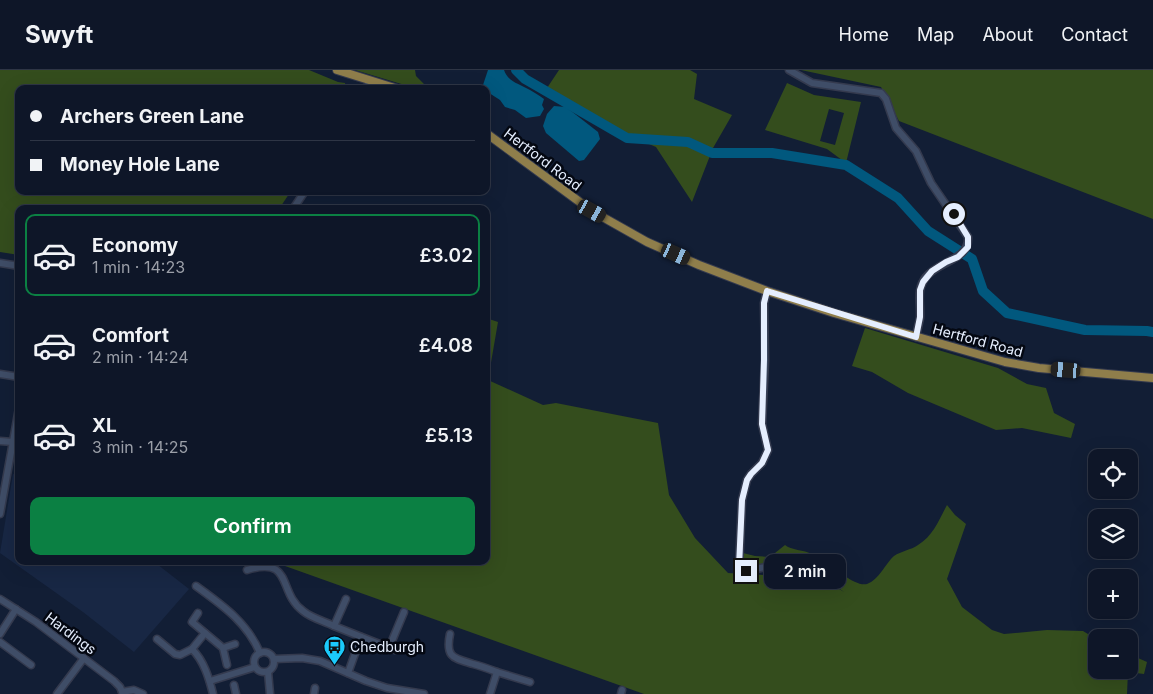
<!DOCTYPE html>
<html lang="en">
<head>
<meta charset="utf-8">
<style>
	:root { --surface:#0e1628; --page:#171f30; --text:#f1f3f6; --muted:#9b9fa8; --line:#2e3545; --accent:#0b8043 }
	body { margin:0; font-family:Inter,sans-serif; background:var(--page); color:var(--text); height:100vh; display:flex; flex-direction:column; font-size:19px; white-space:nowrap }
	* { box-sizing:border-box; margin:0 }
	p { font-size:16px; color:var(--muted) }
	.icon { flex:none; width:28px; height:28px; fill:none; stroke:currentColor; stroke-width:2; stroke-linecap:round; stroke-linejoin:round }
	.map { position:relative; flex:1; overflow:hidden }
	.side { position:absolute; left:15px; top:135px; width:475px; height:360px; display:flex; flex-direction:column; background:var(--surface); border-radius:10px; box-shadow:0 5px 20px #0002,0 0 0 1px var(--line) }
	.side>* { flex:none }
	.banner { position:absolute; left:15px; top:15px; width:475px; height:110px; border-radius:10px; box-shadow:0 5px 20px #0002,0 0 0 1px var(--line); display:grid; align-content:center; height:110px; padding:0 15px; background:var(--surface) }
	.fabs { position:absolute; left:1088px; top:379px; display:grid; gap:10px }
	.fabs a { display:grid; place-items:center; width:50px; height:50px; border-radius:10px; background:var(--surface); box-shadow:0 5px 20px #0002,0 0 0 1px var(--line); font-size:25px }
	.end { position:absolute; width:22px; height:22px; margin:-11px; border:6px solid #e5eefe; background:#111; box-shadow:0 0 0 2px #111 }
	.from { border-radius:50% }
	.bubble { position:absolute; height:35px; border-radius:10px; background:var(--surface); box-shadow:0 5px 20px #0002,0 0 0 1px var(--line); font-size:16px; font-weight:600; line-height:35px; text-align:center }
	.car { position:absolute; width:15px; height:30px; margin:-15px -8px; border-radius:6px; box-shadow:0 0 4px 1px #0007; background:linear-gradient(#222 24%,#8ab4d8 0 40%,#222 0 76%,#8ab4d8 0 86%,#222 0) }
	.banner b { display:flex; align-items:center; gap:18px; height:48px; font-size:19px }
	.banner b+b { border-top:1px solid var(--line) }
	.banner i { width:12px; height:12px; background:var(--text) }
	ul { padding:9px 0 0; list-style:none }
	li { display:flex; align-items:center; gap:15px; height:82px; margin:0 10px 8px; padding:0 5px; border:2px solid transparent; border-radius:10px }
	li div { flex:1 }
	li b { display:block; font-size:19px }
	li em { font-style:normal; font-weight:600 }
	li.selected { border-color:var(--accent) }
	li>.icon { width:45px; height:45px; stroke-width:1.5 }
	.button { display:flex; gap:10px; margin-top:auto; padding:10px 15px }
	.button a { flex:1; height:58px; border-radius:10px; background:var(--accent); color:#fff; font-size:20px; font-weight:600; line-height:58px; text-align:center }
	header { display:flex; align-items:center; gap:30px; box-sizing:border-box; height:70px; padding:0 25px; background:var(--surface); border-bottom:1px solid var(--line) }
	header strong { font-size:24px }
	nav { display:flex; gap:28px; margin-inline-start:auto; font-size:18px }
	.map>svg:first-child { display:block }
	.built { fill:#182744 }
	.green { fill:#344d1d; fill-rule:evenodd }
	.water { fill:#01587e }
	.lines { fill:none; stroke-linecap:round; stroke-linejoin:round }
	.river { stroke:#01587e; stroke-width:10 }
	.minor-casing { stroke:#343a4e; stroke-width:9 }
	.major-casing { stroke:#343a4e; stroke-width:10 }
	.minor { stroke:#3f4d67; stroke-width:6 }
	.major { stroke:#8f7e4b; stroke-width:8 }
	.route { stroke:#e5eefe; stroke-width:6 }
	.labels { text-anchor:middle; dominant-baseline:central; stroke-width:5; stroke-linejoin:round; paint-order:stroke }
	.street-label { font-size:14px; fill:#e5eefe; stroke:#040812 }
	.poi-label { font-size:14px; fill:#e5eefe; stroke:#040812; text-anchor:start }
</style>
</head>
<body>
<header>
<strong>Swyft</strong>
<nav><a>Home</a><a>Map</a><a>About</a><a>Contact</a></nav>
</header>
<div class="map">
<svg width="1153" height="624" viewBox="0 0 1153 624">
	<rect width="100%" height="100%" fill="#121e35"/>
	<!-- built -->
	<path class="built" d="M13,404L19,405V491H153L189,519L134,582L83,542L0,483Z"/>
	<!-- green -->
	<g class="green">
		<path d="M0,0H309L338,12L345,13L346,19H19V121H291L279,139H19V185L0,182Z"/>
		<path d="M355,0H415L416,6L429,19L408,16Z"/>
		<path d="M559,0H690L697,4L694,29L732,45L713,78L692,132L656,77L616,60L547,18Z"/>
		<path d="M801,0H1153V149L899,51L881,17Z"/>
		<path d="M787,13L814,25L861,32L846,93L827,79L765,60ZM829,39L844,43L835,75L820,71Z"/>
		<path d="M486,248L498,252L488,310L543,335L556,333L658,353L669,425L695,468L728,503L821,508L844,522L818,503L827,492C835,499 856,517 867,514C879,510 885,494 894,486C901,481 911,480 918,475C933,466 939,450 947,435L955,445L966,454L947,509L962,537L992,560L1004,564L1047,560L1083,561L1096,569V600H1129V584L1147,592L1144,604L1128,602L1127,624H644L271,491H486Z"/>
		<path d="M865,258L998,298L1027,314L1046,318L1054,343L1075,354L1071,368L1022,358L996,360L908,323L872,302L852,296Z"/>
		<path d="M785,475C791,480 804,480 812,484V496L798,498L781,490L747,498L743,492V483L755,486L770,487Z"/>
	</g>
	<!-- water -->
	<g class="water">
		<path d="M488,0H504C508,12 520,14 530,20C535,23 540,26 544,29L542,35L544,39L540,46L526,48L515,40L505,37L500,30L486,21V19L482,18Z"/>
		<path d="M554,36L566,37L598,62L600,69L584,90L579,91L546,63L543,56L547,44Z"/>
	</g>
	<g class="lines">
		<!-- river -->
		<path class="river" d="M516,0L525,9L627,68L688,72L712,83H772L846,95L898,128L928,161L972,189L983,221L1007,243L1085,260L1147,261L1153,262"/>
		<defs>
			<g id="minor">
				<path d="M789,0L812,13L881,23L886,29L896,58L916,81L931,113L968,167C970,190 938,191 926,207C916,219 921,233 920,248C919,254 917,260 916,267"/>
				<path d="M367,19L369,10"/>
				<path d="M293,139L305,121"/>
				<path d="M0,193L19,196"/>
				<path d="M767,221L764,233L765,290L762,354L768,380L762,393L751,404L747,410L742,430L739,497L741,500L746,501L780,494L798,501L812,498"/>
				<path d="M0,304L19,307"/>
				<path d="M0,371L13,372"/>
				<path d="M0,444L19,338"/>
				<path d="M247,500C294,486 277,522 303,541C311,548 324,551 334,556C354,564 374,572 395,580"/>
				<path d="M196,516C222,535 247,552 260,583"/>
				<path d="M0,529L36,552L114,611L120,617L123,624"/>
				<path d="M198,543L192,552L223,578L227,595"/>
				<path d="M334,556L346,529"/>
				<path d="M0,564L16,539"/>
				<path d="M450,564C445,588 454,588 473,594C481,596 489,599 497,602L490,624"/>
				<path d="M157,569L175,584L180,585L192,579L205,563"/>
				<path d="M0,572L31,595"/>
				<path d="M223,578L235,574"/>
				<path d="M389,578L404,542"/>
				<path d="M192,579C204,591 209,608 213,624"/>
				<circle cx="264" cy="592" r="10"/>
				<path d="M274,589L302,588L320,591L366,611L387,618L424,624"/>
				<path d="M268,602L270,624"/>
				<path d="M497,602L530,612"/>
				<path d="M348,603L361,567"/>
				<path d="M210,611L255,597"/>
				<path d="M234,615L236,624"/>
				<path d="M122,622L134,620L143,624"/>
				<path d="M57,624L84,588"/>
				<path d="M314,624L315,618"/>
				<path d="M621,624L622,620"/>
			</g>
			<g id="major">
				<path d="M337,0L398,19"/>
				<path d="M486,63L592,141L647,172L699,195L767,221L834,243L1005,292L1039,298L1153,308"/>
			</g>
		</defs>
		<!-- minor casing -->
		<use href="#minor" class="minor-casing"/>
		<!-- major casing -->
		<use href="#major" class="major-casing"/>
		<!-- minor -->
		<use href="#minor" class="minor"/>
		<!-- major -->
		<use href="#major" class="major"/>
	</g>
	<g class="lines">
		<!-- route -->
		<path class="route" d="M746,501L741,500L739,497L742,430L747,410L751,404L762,393L768,380L762,354L764,290V233L767,221L916,267L920,247V220L923,212L932,201L946,192L958,187L968,177V167L954,144"/>
	</g>
	<!-- icons -->
	<defs>
		<symbol id="bus-pin" viewBox="-11 -11 22 30"><path d="M0 17L-7.5 6A9.5 9.5 0 1 1 7.5 6Z" fill="#1bcafc" stroke="#040812"/><path d="M-5-6H5V4H4V6H2V4H-2V6H-4V4H-5ZM-3.5-4V0h7V-4ZM-3.5 1.2v1.5H-2V1.2ZM2 1.2v1.5H3.5V1.2Z" fill="#111"/></symbol>
	</defs>
	<g fill-rule="evenodd">
		<use href="#bus-pin" x="322" y="564" width="25" height="34"/>
	</g>
	<g class="labels">
		<!-- street labels -->
		<g class="street-label">
			<text transform="translate(543 89) rotate(37)">Hertford Road</text>
			<text transform="translate(978 270) rotate(15)">Hertford Road</text>
			<text transform="translate(71 563) rotate(37)">Hardings</text>
		</g>
		<!-- poi labels -->
		<g class="poi-label">
			<text x="350" y="576">Chedburgh</text>
		</g>
	</g>
</svg>
<div class="fabs">
<a><svg class="icon" aria-label="locate" viewBox="0 0 24 24"><circle cx="12" cy="12" r="6"/><path d="M12 2v4M12 18v4M2 12h4M18 12h4"/></svg></a>
<a><svg class="icon" aria-label="layers" viewBox="0 0 24 24"><path d="M12 4l9 5-9 5-9-5zM3 14l9 5 9-5"/></svg></a>
<a>+</a>
<a>−</a>
</div>
<i class="end from" style="left:954px;top:144px"></i>
<i class="end" style="left:746px;top:501px"></i>
<div class="bubble" style="left:764px;top:484px;width:82px">2 min</div>
<i class="car" style="left:592px;top:141px;rotate:119deg"></i>
<i class="car" style="left:676px;top:184px;rotate:114deg"></i>
<i class="car" style="left:1066px;top:300px;rotate:275deg"></i>
<div class="banner">
<b><i class="from"></i>Archers Green Lane</b>
<b><i></i>Money Hole Lane</b>
</div>
<section class="side">
<ul>
<li class="selected"><svg class="icon" aria-label="car" viewBox="0 0 24 24"><path d="M5 17H2v-5l4-1 3-4h7l3 4 3 1v5h-3M9 17h6M6 11h13"/><circle cx="7" cy="17" r="2"/><circle cx="17" cy="17" r="2"/></svg><div><b>Economy</b><p>1 min · 14:23</p></div><em>£3.02</em></li>
<li><svg class="icon" aria-label="car" viewBox="0 0 24 24"><path d="M5 17H2v-5l4-1 3-4h7l3 4 3 1v5h-3M9 17h6M6 11h13"/><circle cx="7" cy="17" r="2"/><circle cx="17" cy="17" r="2"/></svg><div><b>Comfort</b><p>2 min · 14:24</p></div><em>£4.08</em></li>
<li><svg class="icon" aria-label="car" viewBox="0 0 24 24"><path d="M5 17H2v-5l4-1 3-4h7l3 4 3 1v5h-3M9 17h6M6 11h13"/><circle cx="7" cy="17" r="2"/><circle cx="17" cy="17" r="2"/></svg><div><b>XL</b><p>3 min · 14:25</p></div><em>£5.13</em></li>
</ul>
<div class="button"><a>Confirm</a></div>
</section>
</div>
</body>
</html>
